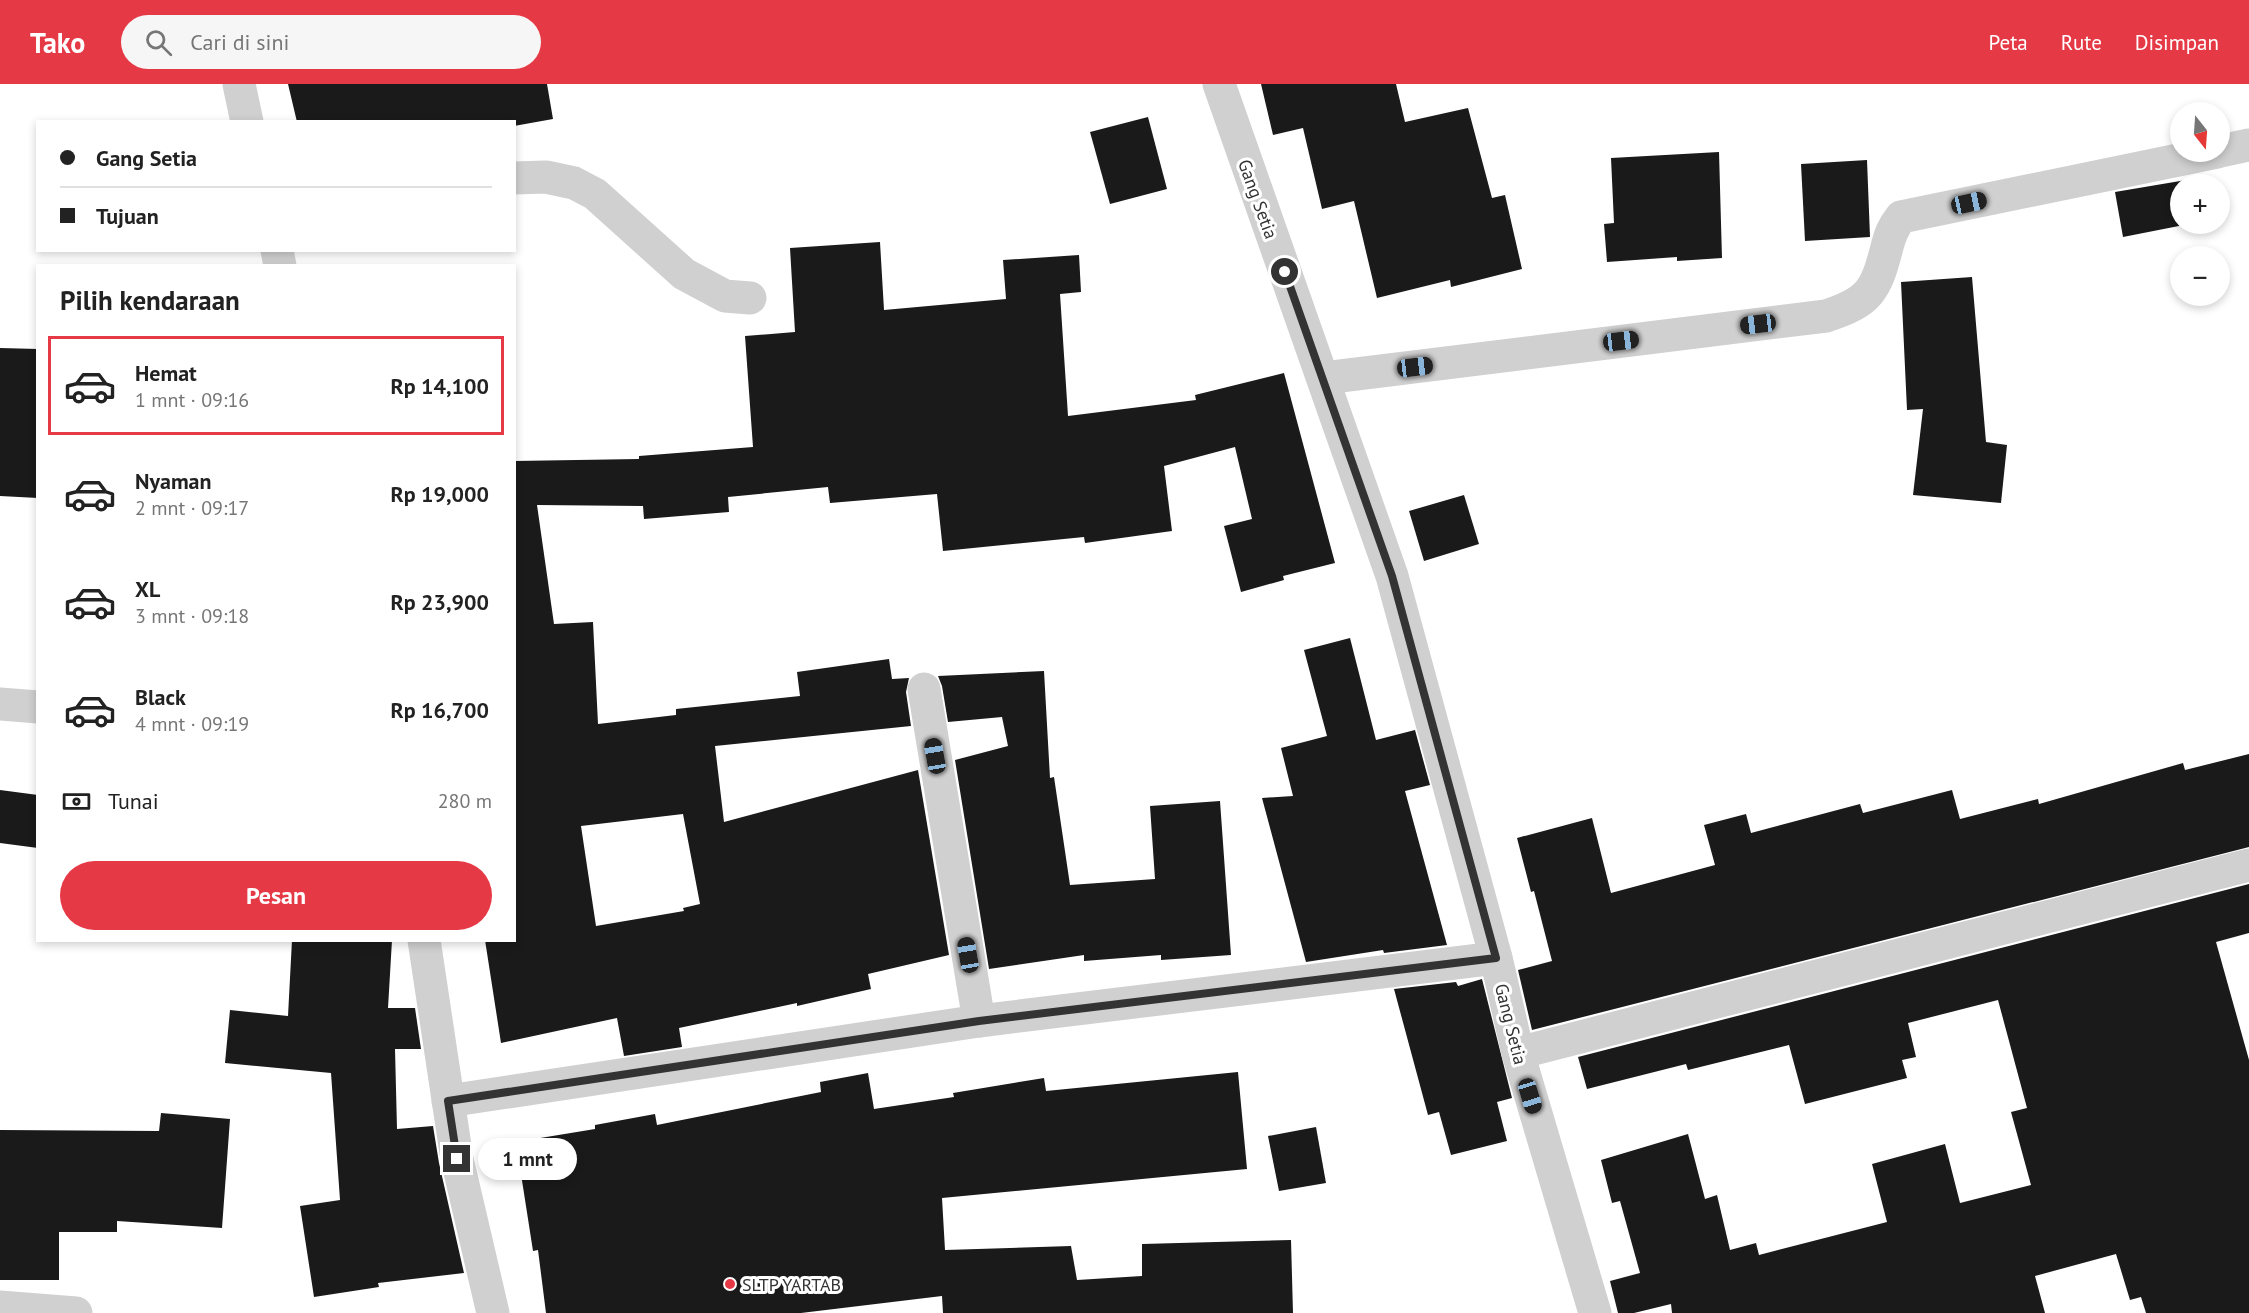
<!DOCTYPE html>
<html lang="id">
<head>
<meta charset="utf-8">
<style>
	:root { --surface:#fff; --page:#f6f6f6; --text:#222; --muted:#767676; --line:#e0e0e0; --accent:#e63946 }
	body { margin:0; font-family:"PT Sans",sans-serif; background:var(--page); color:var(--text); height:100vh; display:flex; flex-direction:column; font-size:22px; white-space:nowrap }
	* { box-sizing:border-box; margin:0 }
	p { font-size:20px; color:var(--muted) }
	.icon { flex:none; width:33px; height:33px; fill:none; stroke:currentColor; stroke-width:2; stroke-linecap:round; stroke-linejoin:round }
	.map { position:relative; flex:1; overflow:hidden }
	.drawer { position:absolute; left:36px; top:180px; width:480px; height:678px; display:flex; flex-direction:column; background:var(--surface); border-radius:0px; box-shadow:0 3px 9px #0003 }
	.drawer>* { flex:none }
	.guide { position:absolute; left:36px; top:36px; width:480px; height:132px; border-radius:0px; box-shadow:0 3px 9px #0003; display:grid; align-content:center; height:132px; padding:0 24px; background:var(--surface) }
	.needle { width:39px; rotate:163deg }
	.buttons { position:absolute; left:2170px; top:18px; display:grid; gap:12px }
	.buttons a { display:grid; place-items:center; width:60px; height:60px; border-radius:50%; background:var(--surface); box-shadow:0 3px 9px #0003; font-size:30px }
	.end { position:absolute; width:27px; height:27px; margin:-14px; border:8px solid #333; background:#fff; box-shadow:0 0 0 3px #fff }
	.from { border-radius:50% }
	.bubble { position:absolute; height:42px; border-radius:21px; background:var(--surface); box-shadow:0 3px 9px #0003; font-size:20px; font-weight:700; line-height:42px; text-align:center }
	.car { position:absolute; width:18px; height:36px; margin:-18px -9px; border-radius:8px; box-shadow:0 0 4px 2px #0007; background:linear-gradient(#222 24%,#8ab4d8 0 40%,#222 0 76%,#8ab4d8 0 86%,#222 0) }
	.guide b { display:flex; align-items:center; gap:21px; height:57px; font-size:22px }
	.guide b+b { border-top:2px solid var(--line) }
	.guide i { width:15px; height:15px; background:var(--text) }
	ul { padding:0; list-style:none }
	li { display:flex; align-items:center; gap:18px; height:99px; margin:0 12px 9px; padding:0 12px; border:3px solid transparent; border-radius:0px }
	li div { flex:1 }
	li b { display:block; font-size:22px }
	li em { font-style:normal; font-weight:700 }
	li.current { border-color:var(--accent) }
	li>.icon { width:54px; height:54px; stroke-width:1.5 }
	h2 { padding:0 24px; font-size:27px; line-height:72px }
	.pay { display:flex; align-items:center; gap:15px; height:66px; padding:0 24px; font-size:22px }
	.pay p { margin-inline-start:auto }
	.primary-button { display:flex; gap:12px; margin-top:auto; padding:12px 24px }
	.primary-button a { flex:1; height:69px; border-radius:36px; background:var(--accent); color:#fff; font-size:24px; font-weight:700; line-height:69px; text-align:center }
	header { display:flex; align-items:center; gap:36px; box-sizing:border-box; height:84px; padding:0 30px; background:var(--accent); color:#fff }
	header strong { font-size:28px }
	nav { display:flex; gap:33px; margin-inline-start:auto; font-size:21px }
	.search { width:420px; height:54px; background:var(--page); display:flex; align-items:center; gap:15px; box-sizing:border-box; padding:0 21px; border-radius:33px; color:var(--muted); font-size:22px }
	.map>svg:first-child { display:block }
	.building { fill:#1a1a1a; fill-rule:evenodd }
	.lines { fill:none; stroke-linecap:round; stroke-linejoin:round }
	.street { stroke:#d0d0d0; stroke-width:33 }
	.route { stroke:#333; stroke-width:8 }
	.poi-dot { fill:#e63946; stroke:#fff; stroke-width:2 }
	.labels { text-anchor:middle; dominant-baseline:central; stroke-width:6; stroke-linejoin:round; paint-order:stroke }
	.street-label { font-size:18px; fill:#333; stroke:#fff }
	.poi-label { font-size:18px; fill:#333; stroke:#fff; text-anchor:start }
</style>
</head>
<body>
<header>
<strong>Tako</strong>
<div class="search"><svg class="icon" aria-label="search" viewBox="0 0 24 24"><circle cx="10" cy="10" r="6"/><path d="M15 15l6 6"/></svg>Cari di sini</div>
<nav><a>Peta</a><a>Rute</a><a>Disimpan</a></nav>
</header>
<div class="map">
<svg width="2249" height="1229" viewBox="0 0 2249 1229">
	<rect width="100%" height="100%" fill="#fff"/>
	<!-- building -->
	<g class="building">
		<path d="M288,0H547L553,35L514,42V38H297Z"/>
		<path d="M1261,0H1396L1405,38L1468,24L1492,114L1505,111L1522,185L1451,203L1450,196L1377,214L1354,117L1322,125L1303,44L1273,51Z"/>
		<path d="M1148,33L1167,105L1110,120L1090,48Z"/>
		<path d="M1719,68L1722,174L1677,177V173L1607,178L1604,140L1614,139L1611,74Z"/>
		<path d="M1867,76L1870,153L1805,157L1801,80Z"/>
		<path d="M2192,95L2193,100H2181V140H2189L2123,153L2115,108Z"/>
		<path d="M880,158L884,226L1006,215L1003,176L1079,171L1081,208L1060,210L1068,332L1196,316L1195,311L1284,289L1335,479L1283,492L1284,496L1241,508L1224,442L1252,435L1235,363L1164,382L1172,447L1085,459L1084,453L943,467L937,410L830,419L828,403L728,413L729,428L644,435L643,422L537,421L554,540L593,538L598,640L676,631V625L800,612L797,588L889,575L892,595L909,594L906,608L911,642L715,662L724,738L918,686L949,871L868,890L871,905L797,922V919L679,944L682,963L624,972L617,934L501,959L485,856H514V377L639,375V372L753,363L745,252L795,248L790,164ZM683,730L700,820L683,824L684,827L596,842L581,742Z"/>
		<path d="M1972,193L1986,358L2007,361L2001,419L1913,411L1923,325L1907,326L1901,198Z"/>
		<path d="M0,264L38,265V414L0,412Z"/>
		<path d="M1464,411L1479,460L1424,477L1409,427Z"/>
		<path d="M1350,554L1376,656L1415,646L1430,701L1405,707L1447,861L1384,869L1383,866L1306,878L1262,714L1293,712L1281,664L1327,652L1304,566Z"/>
		<path d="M1044,587L1050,694L1054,693L1070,801L1155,795L1150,722L1220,717L1231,871L1161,876V871L1084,877V871L989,885L955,676L1008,662L1002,633L948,638L942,602L938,592Z"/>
		<path d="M2249,670V763L1532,946L1518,886L1552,877L1534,807L1531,808L1517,754L1592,734L1611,809L1715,781L1704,741L1746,730L1751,749L1860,720L1863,729L1952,706L1960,735L2038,715L2039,720L2183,679L2185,686Z"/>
		<path d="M0,706L38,711V764L0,759Z"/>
		<path d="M2249,800V849L2216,858L2249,976V1229H2146L2141,1213L2130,1216L2116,1170L2035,1192L2045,1229H1672L1671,1220L1634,1229H1618L1610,1197L1640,1189L1620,1117L1612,1119L1601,1076L1688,1050L1705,1115L1717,1111L1730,1166L1756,1159L1759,1171L1887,1138L1872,1080L1945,1060L1960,1119L2031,1101L2011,1028L2027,1024L1998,916L1908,939L1916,973L1902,976L1907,994L1805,1020L1789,961L1688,986L1686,980L1587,1005L1578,973Z"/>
		<path d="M292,856H392L388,924H415L421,965H395L397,1045L433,1042L439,1079L464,1189L378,1199L379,1203L314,1213L300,1122L340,1116L331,989L225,979L230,926L288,932Z"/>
		<path d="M1482,895L1512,1014L1497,1018L1507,1057L1451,1071L1439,1028L1428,1031L1394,905L1456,898L1458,902Z"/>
		<path d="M1238,988L1247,1085L942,1114L945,1166L1071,1162L1077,1196L1142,1192V1160L1291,1156L1293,1229H943L942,1212L801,1229H546L538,1166L533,1167L516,1058L595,1045V1041L655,1030L657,1041L821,1008L820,998L868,989L874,1025L954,1013L953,1009L1044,994L1046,1007Z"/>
		<path d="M161,1029L230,1035L222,1144L117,1137V1148H59V1196H0V1046L159,1047Z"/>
		<path d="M1316,1043L1326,1099L1279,1107L1268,1052Z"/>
	</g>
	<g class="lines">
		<!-- street -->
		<g class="street">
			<path d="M239,0L247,38"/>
			<path d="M1219,0L1392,492L1496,874L1518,969L1595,1229"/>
			<path d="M2220,67L2249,61"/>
			<path d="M514,94L546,93L574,99L595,110L684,190L725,212L750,214"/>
			<path d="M277,166L280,182"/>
			<path d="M1324,294L1826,232C1870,218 1876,206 1887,163C1890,151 1893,143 1901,133L2217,68"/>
			<path d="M924,605L979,937"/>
			<path d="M0,620L38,623"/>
			<path d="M424,856L457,1075L493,1229"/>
			<path d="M1518,969L2249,781"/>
			<path d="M448,1017L979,937L1496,874"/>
			<path d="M0,1223L76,1229"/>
		</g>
	</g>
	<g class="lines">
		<!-- route -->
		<path class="route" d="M457,1075L448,1017L979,937L1496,874L1392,492L1285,188"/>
	</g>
	<!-- markers -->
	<circle class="poi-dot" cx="730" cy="1200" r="6"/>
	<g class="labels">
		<!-- street labels -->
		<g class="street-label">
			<text transform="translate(1258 115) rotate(70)">Gang Setia</text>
			<text transform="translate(1511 940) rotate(76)">Gang Setia</text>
		</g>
		<!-- poi labels -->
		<g class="poi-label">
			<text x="742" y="1200">SLTP YARTAB</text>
		</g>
	</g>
</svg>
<div class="buttons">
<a><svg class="needle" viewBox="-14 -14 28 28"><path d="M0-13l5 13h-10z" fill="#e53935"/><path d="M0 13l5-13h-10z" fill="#767676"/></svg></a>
<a>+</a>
<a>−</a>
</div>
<i class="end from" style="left:1285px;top:188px"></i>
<i class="end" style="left:457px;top:1075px"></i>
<div class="bubble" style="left:478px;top:1054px;width:99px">1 mnt</div>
<i class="car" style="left:1969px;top:119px;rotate:78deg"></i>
<i class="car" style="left:1758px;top:240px;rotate:263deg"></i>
<i class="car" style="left:1621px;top:257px;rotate:83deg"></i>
<i class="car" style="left:1415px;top:283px;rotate:83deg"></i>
<i class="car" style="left:935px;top:672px;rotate:350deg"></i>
<i class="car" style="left:968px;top:871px;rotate:350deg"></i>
<i class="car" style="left:1530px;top:1012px;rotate:163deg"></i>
<div class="guide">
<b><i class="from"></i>Gang Setia</b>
<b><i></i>Tujuan</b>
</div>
<section class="drawer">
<h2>Pilih kendaraan</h2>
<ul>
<li class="current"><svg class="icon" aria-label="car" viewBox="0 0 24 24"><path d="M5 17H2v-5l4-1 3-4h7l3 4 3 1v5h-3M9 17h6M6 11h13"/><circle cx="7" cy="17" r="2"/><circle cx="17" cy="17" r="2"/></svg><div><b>Hemat</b><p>1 mnt · 09:16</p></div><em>Rp 14,100</em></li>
<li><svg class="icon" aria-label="car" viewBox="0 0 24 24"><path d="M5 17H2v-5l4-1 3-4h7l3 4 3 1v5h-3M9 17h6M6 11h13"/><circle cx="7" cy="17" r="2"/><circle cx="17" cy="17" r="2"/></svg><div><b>Nyaman</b><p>2 mnt · 09:17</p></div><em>Rp 19,000</em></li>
<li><svg class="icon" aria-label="car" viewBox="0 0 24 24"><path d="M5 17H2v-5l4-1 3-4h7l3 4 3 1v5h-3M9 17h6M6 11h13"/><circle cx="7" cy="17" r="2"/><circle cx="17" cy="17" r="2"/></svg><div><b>XL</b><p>3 mnt · 09:18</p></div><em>Rp 23,900</em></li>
<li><svg class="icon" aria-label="car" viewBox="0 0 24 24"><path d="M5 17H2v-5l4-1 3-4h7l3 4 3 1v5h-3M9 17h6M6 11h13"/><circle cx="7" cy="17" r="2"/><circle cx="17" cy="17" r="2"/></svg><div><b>Black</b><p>4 mnt · 09:19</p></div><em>Rp 16,700</em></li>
</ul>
<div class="pay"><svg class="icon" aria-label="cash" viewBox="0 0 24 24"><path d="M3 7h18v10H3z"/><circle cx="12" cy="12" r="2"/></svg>Tunai<p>280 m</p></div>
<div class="primary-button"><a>Pesan</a></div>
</section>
</div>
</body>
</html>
